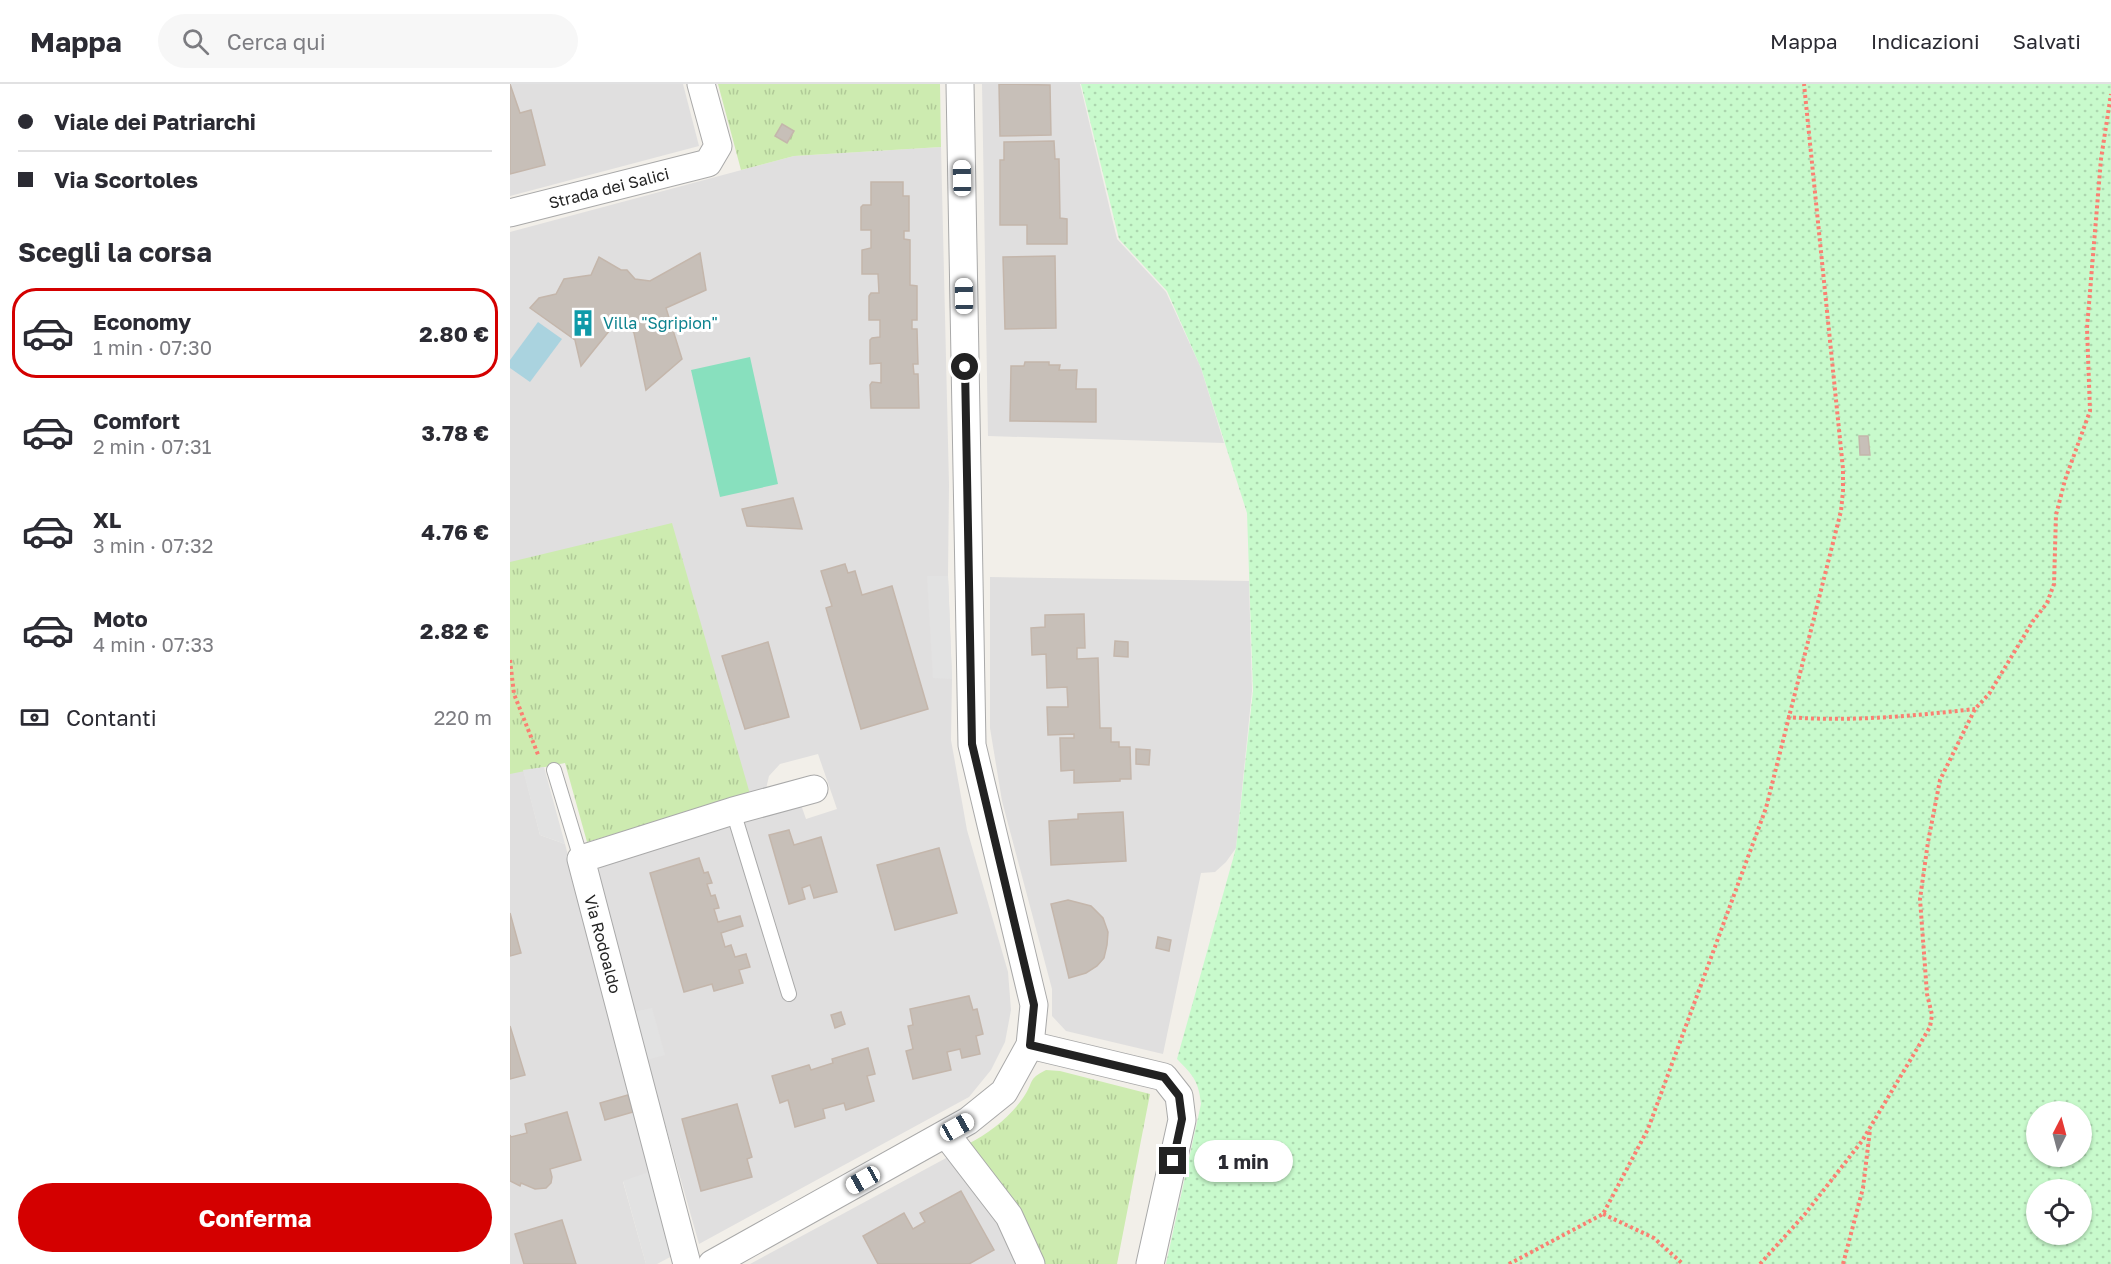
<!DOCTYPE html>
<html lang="it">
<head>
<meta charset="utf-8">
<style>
	:root { --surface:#fff; --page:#f7f7f7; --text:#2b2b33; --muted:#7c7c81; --line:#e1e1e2; --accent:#d40000 }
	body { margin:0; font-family:"Golos Text",sans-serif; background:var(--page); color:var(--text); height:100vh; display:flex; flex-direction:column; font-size:22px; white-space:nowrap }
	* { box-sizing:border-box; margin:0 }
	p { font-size:20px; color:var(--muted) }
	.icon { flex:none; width:33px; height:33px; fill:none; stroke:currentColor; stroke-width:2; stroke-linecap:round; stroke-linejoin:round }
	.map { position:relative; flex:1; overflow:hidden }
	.sheet { display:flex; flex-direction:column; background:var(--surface); width:510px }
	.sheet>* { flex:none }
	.top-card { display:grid; align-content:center; height:132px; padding:0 18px; background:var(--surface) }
	.needle { width:39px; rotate:6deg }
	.buttons { position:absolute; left:1516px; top:1017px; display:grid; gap:12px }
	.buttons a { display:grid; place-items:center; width:66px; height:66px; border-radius:50%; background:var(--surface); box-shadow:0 2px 4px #0004; font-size:30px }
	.end { position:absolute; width:27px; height:27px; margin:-14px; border:8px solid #222; background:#fff; box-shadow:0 0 0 3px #fff }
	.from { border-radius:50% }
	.bubble { position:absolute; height:42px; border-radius:21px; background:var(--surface); box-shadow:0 2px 4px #0004; font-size:20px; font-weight:700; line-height:42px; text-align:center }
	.car { position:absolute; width:18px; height:36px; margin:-18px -9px; border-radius:8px; box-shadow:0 0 4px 2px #0007; background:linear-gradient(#fff 24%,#345 0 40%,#fff 0 76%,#345 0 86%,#fff 0) }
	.top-card b { display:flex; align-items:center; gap:21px; height:57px; font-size:22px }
	.top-card b+b { border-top:2px solid var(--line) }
	.top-card i { width:15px; height:15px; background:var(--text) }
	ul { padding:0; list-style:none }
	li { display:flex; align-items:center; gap:18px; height:90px; margin:0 12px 9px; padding:0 6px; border:3px solid transparent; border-radius:24px }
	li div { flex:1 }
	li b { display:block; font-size:22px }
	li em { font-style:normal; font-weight:700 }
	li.active { border-color:var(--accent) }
	li>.icon { width:54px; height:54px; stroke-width:1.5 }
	h2 { padding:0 18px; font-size:27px; line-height:72px }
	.pay { display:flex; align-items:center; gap:15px; height:66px; padding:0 18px; font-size:22px }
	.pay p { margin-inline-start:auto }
	.cta { display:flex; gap:12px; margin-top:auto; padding:12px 18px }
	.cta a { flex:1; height:69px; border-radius:36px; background:var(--accent); color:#fff; font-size:24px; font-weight:700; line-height:69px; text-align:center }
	header { display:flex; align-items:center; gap:36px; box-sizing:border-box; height:84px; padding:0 30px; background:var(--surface); border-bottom:2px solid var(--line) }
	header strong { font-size:28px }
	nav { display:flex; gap:33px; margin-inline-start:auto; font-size:21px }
	.search { width:420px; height:54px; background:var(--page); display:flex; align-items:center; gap:15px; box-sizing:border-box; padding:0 21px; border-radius:33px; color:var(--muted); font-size:22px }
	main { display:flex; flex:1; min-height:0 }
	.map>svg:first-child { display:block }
	.residential { fill:#e0dfdf }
	.grass { fill:url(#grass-tufts) }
	.park { fill:url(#park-dots); fill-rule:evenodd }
	.pitch { fill:#88e0be }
	.parking { fill:#e2e2e2 }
	.water { fill:#aad3df }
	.building { fill:#c7bfb8; stroke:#c4b6ab; stroke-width:1.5 }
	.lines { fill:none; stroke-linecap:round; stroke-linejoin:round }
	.lane-casing { stroke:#a9a9a9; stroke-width:16 }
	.street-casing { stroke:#a9a9a9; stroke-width:29 }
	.path { stroke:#fa8072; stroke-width:4; stroke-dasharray:3 3; stroke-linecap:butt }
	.lane { stroke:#fff; stroke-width:14 }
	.street { stroke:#fff; stroke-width:27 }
	.route { stroke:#222; stroke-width:8 }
	.labels { text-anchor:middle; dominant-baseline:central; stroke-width:6; stroke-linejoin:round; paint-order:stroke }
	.street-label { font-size:16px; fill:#222; stroke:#fff }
	.culture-label { font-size:16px; fill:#0d838f; stroke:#fff; text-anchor:start }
</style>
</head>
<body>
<header>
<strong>Mappa</strong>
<div class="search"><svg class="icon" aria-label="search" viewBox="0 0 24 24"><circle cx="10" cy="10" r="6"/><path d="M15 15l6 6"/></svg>Cerca qui</div>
<nav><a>Mappa</a><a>Indicazioni</a><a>Salvati</a></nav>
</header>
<main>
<section class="sheet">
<div class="top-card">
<b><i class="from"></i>Viale dei Patriarchi</b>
<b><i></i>Via Scortoles</b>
</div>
<h2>Scegli la corsa</h2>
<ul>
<li class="active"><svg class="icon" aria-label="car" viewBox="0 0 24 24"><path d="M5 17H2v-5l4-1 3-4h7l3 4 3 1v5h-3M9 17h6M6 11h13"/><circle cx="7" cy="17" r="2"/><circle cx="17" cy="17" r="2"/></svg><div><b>Economy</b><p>1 min · 07:30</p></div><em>2.80 €</em></li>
<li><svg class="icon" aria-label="car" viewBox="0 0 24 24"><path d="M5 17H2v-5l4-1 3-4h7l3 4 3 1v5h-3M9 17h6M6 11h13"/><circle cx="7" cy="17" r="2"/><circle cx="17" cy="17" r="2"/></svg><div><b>Comfort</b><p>2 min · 07:31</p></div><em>3.78 €</em></li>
<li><svg class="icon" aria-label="car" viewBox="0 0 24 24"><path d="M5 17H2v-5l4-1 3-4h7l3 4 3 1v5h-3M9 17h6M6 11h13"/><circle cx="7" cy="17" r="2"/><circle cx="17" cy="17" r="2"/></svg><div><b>XL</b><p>3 min · 07:32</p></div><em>4.76 €</em></li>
<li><svg class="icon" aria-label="car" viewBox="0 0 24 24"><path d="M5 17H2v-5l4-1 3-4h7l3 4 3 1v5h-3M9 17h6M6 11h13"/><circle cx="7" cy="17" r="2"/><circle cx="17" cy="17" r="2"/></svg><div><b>Moto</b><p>4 min · 07:33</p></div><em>2.82 €</em></li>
</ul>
<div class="pay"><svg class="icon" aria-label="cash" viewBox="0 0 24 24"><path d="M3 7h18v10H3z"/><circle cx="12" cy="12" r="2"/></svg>Contanti<p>220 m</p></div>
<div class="cta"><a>Conferma</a></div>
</section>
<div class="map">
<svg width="1601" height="1180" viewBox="0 0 1601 1180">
	<defs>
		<pattern id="grass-tufts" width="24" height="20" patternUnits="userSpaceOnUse" patternTransform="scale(1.5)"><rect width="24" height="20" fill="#cdebb0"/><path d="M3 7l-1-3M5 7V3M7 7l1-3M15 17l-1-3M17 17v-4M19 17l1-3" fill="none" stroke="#b0c997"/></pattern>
		<pattern id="park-dots" width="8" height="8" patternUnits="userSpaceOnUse" patternTransform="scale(1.5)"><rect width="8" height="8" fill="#c8facc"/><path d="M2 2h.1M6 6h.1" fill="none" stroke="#acd6af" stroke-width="1.8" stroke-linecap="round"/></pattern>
	</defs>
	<rect width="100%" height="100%" fill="#f2efe9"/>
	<!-- residential -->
	<g class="residential">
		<path d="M0,0H173L189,62L0,112Z"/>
		<path d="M472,0H570L607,155L656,208L691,284L714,359L478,352Z"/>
		<path d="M431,63L439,401L438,492L442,595L441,656L457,746L498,888L501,926L495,958L481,986L459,1013L189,1160L86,796L88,786L94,779L290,718L296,735L327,725L308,670L270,680L259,692L256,705L240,710L0,478V148L284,72Z"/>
		<path d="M480,493L739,497L742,607L726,764L716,778L705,788L691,789L653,970L556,947L542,932V905L492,717L480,644Z"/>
		<path d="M0,633L30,751L55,760L143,1088L113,1098L136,1180H0Z"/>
		<path d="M438,1073L500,1147L508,1180H240Z"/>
	</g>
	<!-- grass -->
	<g class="grass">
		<path d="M208,0H430L431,63L284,72L231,86Z"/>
		<path d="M162,439L240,710L77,758L55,679L0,690V478Z"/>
		<path d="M536,986L550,987L640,1010L607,1180H533L458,1060C479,1049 499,1034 513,1014C524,999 517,995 536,986Z"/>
	</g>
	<!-- park -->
	<path class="park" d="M571,0H1601V1180H656L691,1020C689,998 683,991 667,975L726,764L743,607L737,429L691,284L657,207L609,155ZM1527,1028H1572V1072H1527ZM1527,1106H1572V1150H1527Z"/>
	<!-- pitch -->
	<path class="pitch" d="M240,273L268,400L210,413L181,286Z"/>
	<!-- parking -->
	<g class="parking">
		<path d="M417,492H438L442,595L423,594Z"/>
		<path d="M34,683L55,760L30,751L13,686Z"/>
		<path d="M142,924L155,971L137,976L123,928Z"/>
		<path d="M139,1088L162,1172L147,1180H136L113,1097Z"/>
	</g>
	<!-- water -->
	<path class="water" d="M28,238L52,255L20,298L0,284V276Z"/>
	<!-- building -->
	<g class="building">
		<path d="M0,0L10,29L21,26L35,81L0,90Z"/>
		<path d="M489,0L540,1L541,51L490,52Z"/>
		<path d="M272,40L284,47L277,59L265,52Z"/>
		<path d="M544,57L545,75H549L550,134L557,135V160H517V141H490V76H494V58Z"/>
		<path d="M361,98H393V112H399V147H394V155L400,156V201L407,202V236H402V245H407L408,280H403L404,290H408L409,324H361L360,301L362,298L371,299V279L360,280V256L362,254L370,253V236H359V212L361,209H369L368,190H352V166L361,164V146H351V123L353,121H361Z"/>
		<path d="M190,169L196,206L156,224L172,275L136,306L124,249L112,231L71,282L65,256L20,224L29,214L46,210L54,195L81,191L89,173L111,186H117L125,195L140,197Z"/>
		<path d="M545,172L546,244L495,245L493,173Z"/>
		<path d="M515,278H539V281H550L549,286H567L566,305H586V338L500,337L501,282H514Z"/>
		<path d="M1349,352H1358L1360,371H1350Z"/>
		<path d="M283,414L292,445L237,442L232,425Z"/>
		<path d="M335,480L338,489L345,487L352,511L382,502L418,625L351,645L316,524L322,522L311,487Z"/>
		<path d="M574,530L575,564H567V575L588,574L590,644H601V658H609V663H620L621,695H610V697L564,699V686L551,687L550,654H564V650L538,651L537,623H558L557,603L537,604L536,570L522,571L521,544L535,543V531Z"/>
		<path d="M605,557L618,558V573L604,572Z"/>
		<path d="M258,558L279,633L235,645L212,572Z"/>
		<path d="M626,665L640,666L639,681L626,680Z"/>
		<path d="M613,728L616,777L541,781L539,737L568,735V730Z"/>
		<path d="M279,746L284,761L311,753L327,808L304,814L300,801L292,804L295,815L279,820L259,751Z"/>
		<path d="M429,764L447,829L385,846L367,781Z"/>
		<path d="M189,774L194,789L198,788L202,799L197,800L201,812L205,811L209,824L204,825L208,838L230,832L233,842L211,849L215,863L221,861L225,873L236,870L240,883L229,886L233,899L204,907L202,900L174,908L140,789Z"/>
		<path d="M558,816L581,822L593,834L598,848L597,861L594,874L587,882L576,889L559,894L541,820Z"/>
		<path d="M0,829L11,869L0,872Z"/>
		<path d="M648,853L661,856L659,867L646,864Z"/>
		<path d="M459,912L463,926L467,925L473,950L466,952L470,970L452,974L450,965L437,968L441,986L403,995L396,967L403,965L398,942L403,941L400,925Z"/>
		<path d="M331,928L335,940L325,944L321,931Z"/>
		<path d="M0,942L15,991L0,995Z"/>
		<path d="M358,964L365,990L357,992L364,1017L336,1026L334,1019L313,1025L315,1034L285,1043L278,1016L270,1019L262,992L299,981L301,986L323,979L322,975Z"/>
		<path d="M118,1011L123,1028L95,1036L90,1019Z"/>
		<path d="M227,1020L242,1073L237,1075L242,1093L191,1107L172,1035Z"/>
		<path d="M57,1028L71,1076L40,1085L42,1093L41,1099L36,1104L25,1105L11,1099L10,1102L0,1097V1051L1,1053L17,1049L15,1040Z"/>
		<path d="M451,1107L484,1166L459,1180H368L353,1152L394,1129L403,1145L415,1138L410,1129Z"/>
		<path d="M52,1136L66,1180H14L5,1150Z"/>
	</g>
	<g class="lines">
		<defs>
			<g id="lane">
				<path d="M44,686L71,775"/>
				<path d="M223,727L279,910"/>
			</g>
			<g id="street">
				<path id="s1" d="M0,129L198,79L208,62L191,0"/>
				<path d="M520,961L654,993L669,1012L672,1036L640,1180"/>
				<path d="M436,1050L499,1132L521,1180"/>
				<path d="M177,1180L71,775L223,727L304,705"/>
				<path d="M202,1180L458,1037L494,1008L520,961L524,921L462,661L450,0"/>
			</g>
		</defs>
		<!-- lane casing -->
		<use href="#lane" class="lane-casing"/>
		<!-- street casing -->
		<use href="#street" class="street-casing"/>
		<!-- path -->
		<g class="path">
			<path d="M0,576L4,610L29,673"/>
			<path d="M1277,633C1340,638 1402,632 1465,625"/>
			<path d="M1093,1130L1144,1154L1173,1180"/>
			<path d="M999,1180L1093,1130L1138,1045L1256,724L1331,427L1333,407V385L1294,0"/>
			<path d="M1250,1180L1295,1130L1352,1057L1420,943L1422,931L1417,910L1410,815L1418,758L1430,696L1465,625L1479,610L1523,537L1537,519L1544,500L1546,431L1555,396L1580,327L1577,244L1591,75L1601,10"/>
			<path d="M1333,1180L1353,1104L1360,1046"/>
		</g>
		<!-- lane -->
		<use href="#lane" class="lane"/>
		<!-- street -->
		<use href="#street" class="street"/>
	</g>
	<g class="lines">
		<!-- route -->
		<path class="route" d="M455,283L462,660L524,921L520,961L654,993L669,1012L672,1035L663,1077"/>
	</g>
	<!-- icons -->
	<defs>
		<symbol id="building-bare" viewBox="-9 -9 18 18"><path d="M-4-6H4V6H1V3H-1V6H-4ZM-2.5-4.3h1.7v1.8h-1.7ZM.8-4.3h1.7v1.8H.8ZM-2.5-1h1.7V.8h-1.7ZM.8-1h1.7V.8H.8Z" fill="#0f9aa8" stroke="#fff" stroke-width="2.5" paint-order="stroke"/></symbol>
	</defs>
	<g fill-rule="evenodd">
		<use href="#building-bare" x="54" y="220" width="38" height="38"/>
	</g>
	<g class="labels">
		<!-- street labels -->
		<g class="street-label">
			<text stroke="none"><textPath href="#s1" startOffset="102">Strada dei Salici</textPath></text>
			<text transform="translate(93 860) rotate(75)">Via Rodoaldo</text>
		</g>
		<!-- culture labels -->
		<g class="culture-label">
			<text x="93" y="239">Villa "Sgripion"</text>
		</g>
	</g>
</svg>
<div class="buttons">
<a><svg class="needle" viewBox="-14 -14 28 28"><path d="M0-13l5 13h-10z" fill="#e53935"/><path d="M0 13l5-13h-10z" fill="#7c7c81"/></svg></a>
<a><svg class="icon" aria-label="locate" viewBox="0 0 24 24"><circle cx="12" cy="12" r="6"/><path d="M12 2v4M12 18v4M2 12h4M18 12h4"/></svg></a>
</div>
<i class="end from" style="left:455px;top:283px"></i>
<i class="end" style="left:663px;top:1077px"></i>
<div class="bubble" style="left:684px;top:1056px;width:99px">1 min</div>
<i class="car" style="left:452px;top:94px;rotate:359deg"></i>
<i class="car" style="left:454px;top:212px;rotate:359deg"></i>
<i class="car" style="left:447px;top:1043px;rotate:61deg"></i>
<i class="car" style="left:353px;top:1096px;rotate:241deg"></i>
</div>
</main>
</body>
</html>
